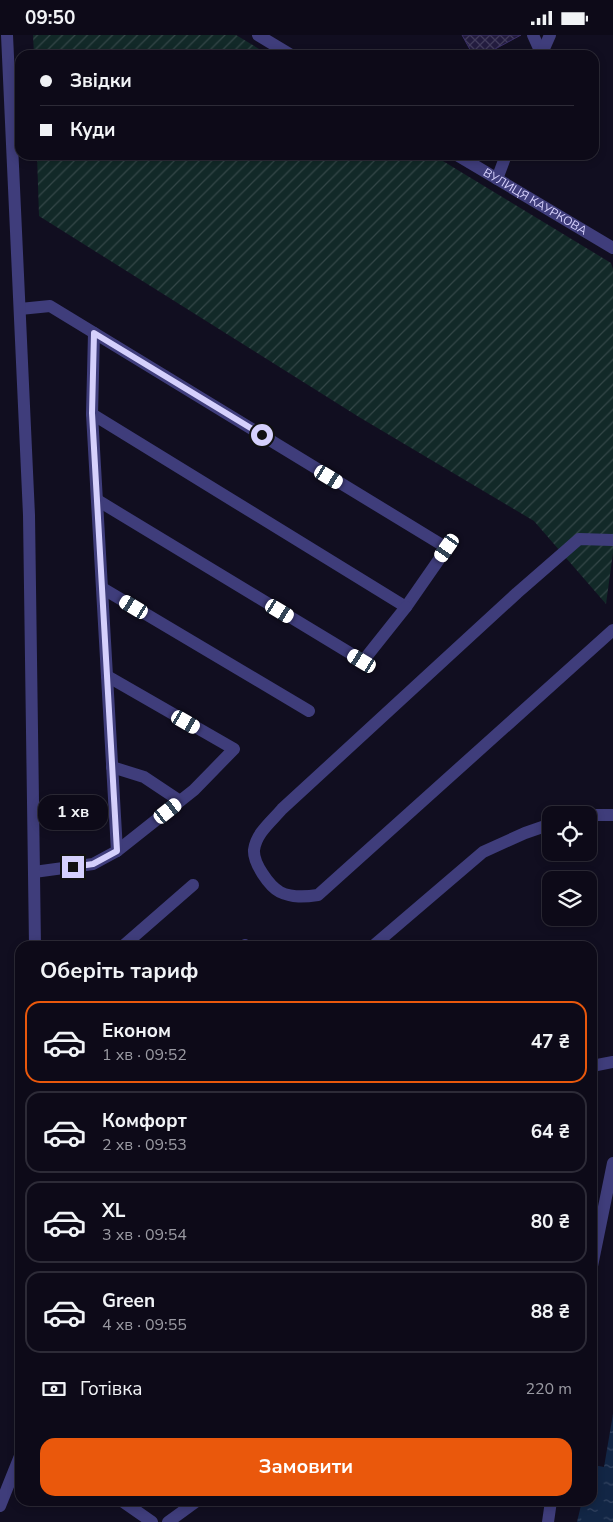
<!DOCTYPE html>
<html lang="uk">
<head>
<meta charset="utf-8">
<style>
	:root { --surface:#0d0a18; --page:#1b1825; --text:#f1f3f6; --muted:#9a9aa2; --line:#2d2b37; --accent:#ea580c }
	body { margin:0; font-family:"Nunito Sans",sans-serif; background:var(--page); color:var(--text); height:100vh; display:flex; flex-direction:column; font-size:19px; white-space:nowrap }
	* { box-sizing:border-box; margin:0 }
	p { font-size:16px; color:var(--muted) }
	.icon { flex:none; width:28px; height:28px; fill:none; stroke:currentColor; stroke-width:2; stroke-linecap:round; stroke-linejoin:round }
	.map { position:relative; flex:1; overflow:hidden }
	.panel { position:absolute; left:15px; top:906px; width:582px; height:565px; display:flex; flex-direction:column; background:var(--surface); border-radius:15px; box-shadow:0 2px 8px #0003,0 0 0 1px var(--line) }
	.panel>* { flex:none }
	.top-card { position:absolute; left:15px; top:15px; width:584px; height:110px; border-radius:15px; box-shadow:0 2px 8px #0003,0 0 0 1px var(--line); display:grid; align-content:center; height:110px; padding:0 25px; background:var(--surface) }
	.tools { position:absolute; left:542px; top:771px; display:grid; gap:10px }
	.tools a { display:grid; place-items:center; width:55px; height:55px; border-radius:10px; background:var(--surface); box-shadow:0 2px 8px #0003,0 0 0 1px var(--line); font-size:25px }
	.end { position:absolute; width:22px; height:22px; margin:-11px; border:6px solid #d5d0fc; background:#111; box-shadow:0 0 0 2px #111 }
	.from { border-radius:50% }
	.bubble { position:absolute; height:35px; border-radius:15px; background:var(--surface); box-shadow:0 2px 8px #0003,0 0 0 1px var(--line); font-size:16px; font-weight:700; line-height:35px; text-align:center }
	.car { position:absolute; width:15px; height:30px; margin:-15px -8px; border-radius:6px; box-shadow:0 0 4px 1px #0007; background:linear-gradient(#fff 24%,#345 0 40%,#fff 0 76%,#345 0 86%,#fff 0) }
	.top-card b { display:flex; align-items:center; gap:18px; height:48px; font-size:19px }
	.top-card b+b { border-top:1px solid var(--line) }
	.top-card i { width:12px; height:12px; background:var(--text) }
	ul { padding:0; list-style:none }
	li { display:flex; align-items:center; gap:15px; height:82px; margin:0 10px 8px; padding:0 15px; border:2px solid var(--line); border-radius:15px }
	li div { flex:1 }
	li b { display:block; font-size:19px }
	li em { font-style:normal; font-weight:700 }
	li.on { border-color:var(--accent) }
	li>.icon { width:45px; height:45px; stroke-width:1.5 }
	h2 { padding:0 25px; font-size:22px; line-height:60px }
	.pay { display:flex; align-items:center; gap:12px; height:55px; padding:0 25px; font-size:19px }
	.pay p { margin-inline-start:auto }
	.primary-button { display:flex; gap:10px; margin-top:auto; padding:10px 25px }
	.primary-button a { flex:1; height:58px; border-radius:15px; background:var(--accent); color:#fff; font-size:20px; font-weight:700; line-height:58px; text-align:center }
	.status { display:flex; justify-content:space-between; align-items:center; height:35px; padding:0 25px; background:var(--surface); direction:ltr }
	.status svg { height:14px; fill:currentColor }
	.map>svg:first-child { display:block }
	.garden { fill:url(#garden-furrows) }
	.water { fill:url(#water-ripples) }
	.building { fill:url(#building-cross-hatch); stroke:#3b3069 }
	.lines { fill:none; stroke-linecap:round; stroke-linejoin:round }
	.service { stroke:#3f3d7b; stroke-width:12 }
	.minor { stroke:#3f3d7b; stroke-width:12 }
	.tertiary { stroke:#3f3d7b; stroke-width:12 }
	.route { stroke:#d5d0fc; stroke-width:6 }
	.labels { text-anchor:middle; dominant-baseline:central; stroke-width:4.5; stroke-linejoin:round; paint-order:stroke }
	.street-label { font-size:12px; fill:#d5d0fc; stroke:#110e20 }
</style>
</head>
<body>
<div class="status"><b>09:50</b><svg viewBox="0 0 49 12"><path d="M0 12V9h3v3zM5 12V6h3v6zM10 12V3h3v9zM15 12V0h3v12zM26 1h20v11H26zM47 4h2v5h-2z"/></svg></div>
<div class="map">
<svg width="613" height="1487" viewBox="0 0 613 1487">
	<defs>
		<pattern id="garden-furrows" width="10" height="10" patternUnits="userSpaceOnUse" patternTransform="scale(1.25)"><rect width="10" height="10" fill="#122928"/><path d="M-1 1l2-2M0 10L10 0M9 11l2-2" fill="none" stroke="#344748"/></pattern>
		<pattern id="water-ripples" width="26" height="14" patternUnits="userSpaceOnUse" patternTransform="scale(1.25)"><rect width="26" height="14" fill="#122645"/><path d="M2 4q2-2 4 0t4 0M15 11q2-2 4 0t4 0" fill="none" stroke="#344461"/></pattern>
		<pattern id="building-cross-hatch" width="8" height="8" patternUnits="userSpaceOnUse" patternTransform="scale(1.25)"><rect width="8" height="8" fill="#231c3f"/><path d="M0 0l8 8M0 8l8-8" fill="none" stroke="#423c5c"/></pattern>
	</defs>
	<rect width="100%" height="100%" fill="#110e20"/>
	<!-- garden -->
	<g class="garden">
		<path d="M33,0H236L269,20H34Z"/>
		<path d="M37,120H433L611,228L613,234V518L606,569L534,486L359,382L39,181Z"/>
	</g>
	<!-- water -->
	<path class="water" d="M613,1379V1487H577L582,1466H592L593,1430L604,1432Z"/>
	<!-- building -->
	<path class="building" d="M462,0H521L484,20H473Z"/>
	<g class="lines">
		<!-- service -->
		<g class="service">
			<path d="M20,274L50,271L447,513L406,572L92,379"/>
			<path d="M97,465L363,626L406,572"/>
			<path d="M613,505L579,504L517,558L282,774C272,786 256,798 254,815C253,828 269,851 280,857C292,863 305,862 318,860L613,595"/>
			<path d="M102,553L309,676"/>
			<path d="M107,641L234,714L194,755L117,816"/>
			<path d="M112,732L144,742L180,766"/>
			<path d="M580,780H613"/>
			<path d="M34,837L93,829L117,816L92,379L94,298"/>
			<path d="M123,911L193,850"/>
			<path d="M243,911L245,910"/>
			<path d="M373,911L483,817L525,798L551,789"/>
			<path d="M592,1031L613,1027"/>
			<path d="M168,1487L197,1466"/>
		</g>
		<!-- minor -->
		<g class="minor">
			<path d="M533,0L542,20"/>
			<path d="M542,18L550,0"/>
			<path d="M497,144L506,120"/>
			<path d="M592,1231L613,1128"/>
			<path d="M122,1466L152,1487"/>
			<path d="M548,1487L551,1466"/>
		</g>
		<!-- tertiary -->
		<g class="tertiary">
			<path d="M7,0L29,480L35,911"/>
			<path d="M258,0L291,20"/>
			<path id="s1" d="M457,120L613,213"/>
			<path d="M0,1471L20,1421"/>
		</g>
	</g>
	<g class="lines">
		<!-- route -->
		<path class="route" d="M73,832L93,829L117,816L92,378L94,298L262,400"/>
	</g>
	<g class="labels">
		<!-- street labels -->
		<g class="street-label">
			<text stroke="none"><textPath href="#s1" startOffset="91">ВУЛИЦЯ КАУРКОВА</textPath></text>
		</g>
	</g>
</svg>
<div class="tools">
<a><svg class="icon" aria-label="locate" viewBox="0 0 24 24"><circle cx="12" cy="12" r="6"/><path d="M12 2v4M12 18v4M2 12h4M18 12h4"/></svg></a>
<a><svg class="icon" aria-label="layers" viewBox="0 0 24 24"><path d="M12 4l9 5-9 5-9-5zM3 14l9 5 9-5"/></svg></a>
</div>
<i class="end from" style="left:262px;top:400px"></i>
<i class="end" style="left:73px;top:832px"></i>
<div class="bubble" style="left:38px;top:760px;width:70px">1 хв</div>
<i class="car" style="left:329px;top:442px;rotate:121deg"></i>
<i class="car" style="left:447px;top:513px;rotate:215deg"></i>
<i class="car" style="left:134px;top:572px;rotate:301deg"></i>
<i class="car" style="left:280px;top:576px;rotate:121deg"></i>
<i class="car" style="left:362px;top:626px;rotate:301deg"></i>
<i class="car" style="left:186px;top:687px;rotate:120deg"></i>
<i class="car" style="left:168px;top:776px;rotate:52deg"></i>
<div class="top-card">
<b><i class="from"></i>Звідки</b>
<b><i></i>Куди</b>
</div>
<section class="panel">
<h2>Оберіть тариф</h2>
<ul>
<li class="on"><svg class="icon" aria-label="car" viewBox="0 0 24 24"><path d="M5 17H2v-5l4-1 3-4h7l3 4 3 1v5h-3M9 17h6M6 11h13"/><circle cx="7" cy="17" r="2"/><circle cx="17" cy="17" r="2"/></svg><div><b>Економ</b><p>1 хв · 09:52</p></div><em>47 ₴</em></li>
<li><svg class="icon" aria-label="car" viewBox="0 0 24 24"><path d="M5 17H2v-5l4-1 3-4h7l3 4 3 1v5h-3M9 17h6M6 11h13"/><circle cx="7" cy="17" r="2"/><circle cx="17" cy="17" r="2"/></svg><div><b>Комфорт</b><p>2 хв · 09:53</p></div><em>64 ₴</em></li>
<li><svg class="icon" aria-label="car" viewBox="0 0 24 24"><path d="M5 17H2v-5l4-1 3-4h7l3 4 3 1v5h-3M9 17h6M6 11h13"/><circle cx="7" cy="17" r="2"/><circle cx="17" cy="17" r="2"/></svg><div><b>XL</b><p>3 хв · 09:54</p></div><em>80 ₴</em></li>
<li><svg class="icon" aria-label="car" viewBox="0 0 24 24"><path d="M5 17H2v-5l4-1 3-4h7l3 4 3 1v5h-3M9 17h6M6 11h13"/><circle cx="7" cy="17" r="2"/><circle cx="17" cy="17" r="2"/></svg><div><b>Green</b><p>4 хв · 09:55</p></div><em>88 ₴</em></li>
</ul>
<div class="pay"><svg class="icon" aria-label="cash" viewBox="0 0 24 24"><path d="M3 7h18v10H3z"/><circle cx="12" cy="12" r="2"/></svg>Готівка<p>220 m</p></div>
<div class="primary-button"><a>Замовити</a></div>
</section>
</div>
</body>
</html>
